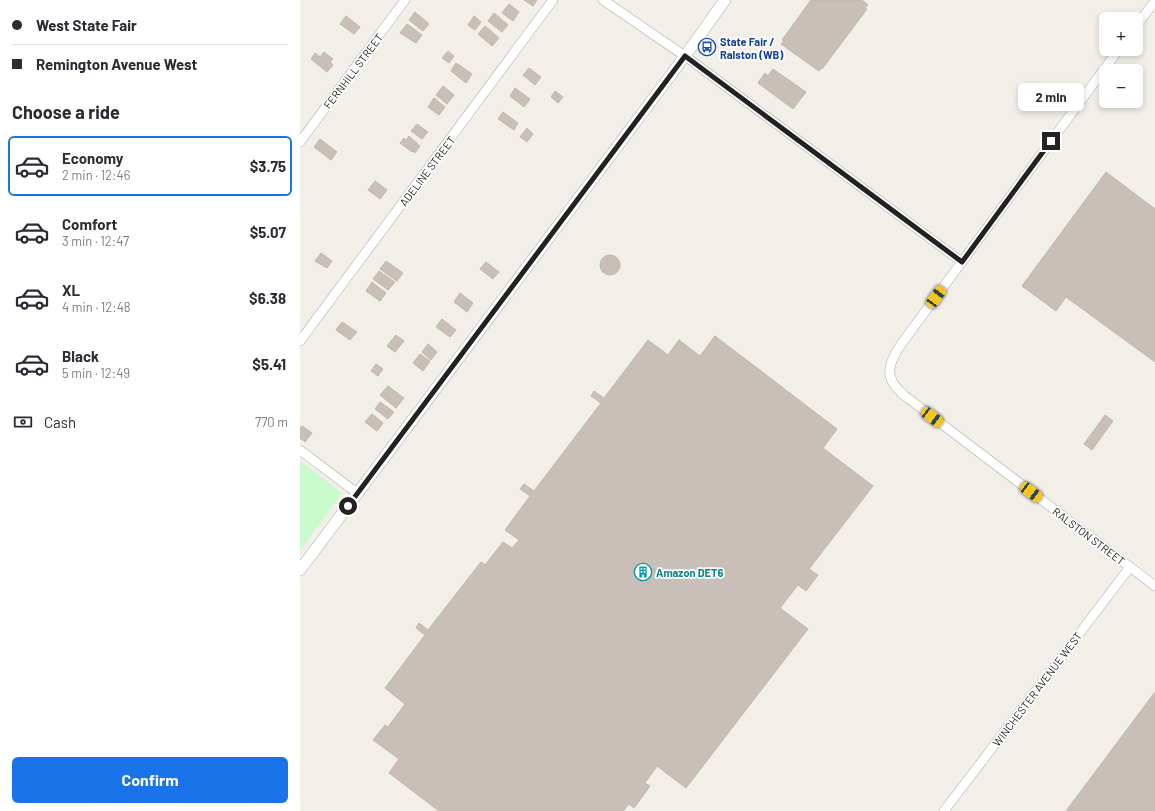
<!DOCTYPE html>
<html lang="en">
<head>
<meta charset="utf-8">
<style>
	:root { --surface:#fff; --page:#f7f7f7; --text:#2b2b33; --muted:#7c7c81; --line:#e1e1e2; --accent:#1a73e8 }
	body { margin:0; font-family:Barlow,sans-serif; background:var(--page); color:var(--text); height:100vh; display:flex; flex-direction:column; font-size:15px; white-space:nowrap }
	* { box-sizing:border-box; margin:0 }
	p { font-size:13px; color:var(--muted) }
	.icon { flex:none; width:22px; height:22px; fill:none; stroke:currentColor; stroke-width:2; stroke-linecap:round; stroke-linejoin:round }
	.map { position:relative; flex:1; overflow:hidden }
	.details { display:flex; flex-direction:column; background:var(--surface); width:300px }
	.details>* { flex:none }
	.banner { display:grid; align-content:center; height:88px; padding:0 12px; background:var(--surface) }
	.buttons { position:absolute; left:799px; top:12px; display:grid; gap:8px }
	.buttons a { display:grid; place-items:center; width:44px; height:44px; border-radius:6px; background:var(--surface); box-shadow:0 2px 6px #0003; font-size:20px }
	.end { position:absolute; width:18px; height:18px; margin:-9px; border:5px solid #222; background:#fff; box-shadow:0 0 0 2px #fff }
	.from { border-radius:50% }
	.bubble { position:absolute; height:28px; border-radius:6px; background:var(--surface); box-shadow:0 2px 6px #0003; font-size:13px; font-weight:700; line-height:28px; text-align:center }
	.car { position:absolute; width:12px; height:24px; margin:-12px -6px; border-radius:5px; box-shadow:0 0 3px 1px #0007; background:linear-gradient(#f5c518 24%,#345 0 40%,#f5c518 0 76%,#345 0 86%,#f5c518 0) }
	.banner b { display:flex; align-items:center; gap:14px; height:38px; font-size:15px }
	.banner b+b { border-top:1px solid var(--line) }
	.banner i { width:10px; height:10px; background:var(--text) }
	ul { padding:0; list-style:none }
	li { display:flex; align-items:center; gap:12px; height:60px; margin:0 8px 6px; padding:0 4px; border:2px solid transparent; border-radius:6px }
	li div { flex:1 }
	li b { display:block; font-size:15px }
	li em { font-style:normal; font-weight:700 }
	li.on { border-color:var(--accent) }
	li>.icon { width:36px; height:36px; stroke-width:1.5 }
	h2 { padding:0 12px; font-size:18px; line-height:48px }
	.pay { display:flex; align-items:center; gap:10px; height:44px; padding:0 12px; font-size:15px }
	.pay p { margin-inline-start:auto }
	.primary-button { display:flex; gap:8px; margin-top:auto; padding:8px 12px }
	.primary-button a { flex:1; height:46px; border-radius:6px; background:var(--accent); color:#fff; font-size:16px; font-weight:700; line-height:46px; text-align:center }
	main { display:flex; flex:1; min-height:0 }
	.map>svg:first-child { display:block }
	.park { fill:#c8facc }
	.building { fill:#c7bfb8; stroke:#c4b6ab }
	.lines { fill:none; stroke-linecap:round; stroke-linejoin:round }
	.minor-casing { stroke:#a9a9a9; stroke-width:10 }
	.tertiary-casing { stroke:#a9a9a9; stroke-width:12 }
	.minor { stroke:#fff; stroke-width:9 }
	.tertiary { stroke:#fff; stroke-width:11 }
	.route { stroke:#222; stroke-width:5 }
	.labels { text-anchor:middle; dominant-baseline:central; stroke-width:3.5; stroke-linejoin:round; paint-order:stroke }
	.transit-label { font-size:11px; font-weight:bold; fill:#164399; stroke:#fff; text-anchor:start }
	.street-label { font-size:11px; fill:#222; stroke:#fff }
	.culture-label { font-size:11px; font-weight:bold; fill:#0d838f; stroke:#fff; text-anchor:start }
</style>
</head>
<body>
<main>
<section class="details">
<div class="banner">
<b><i class="from"></i>West State Fair</b>
<b><i></i>Remington Avenue West</b>
</div>
<h2>Choose a ride</h2>
<ul>
<li class="on"><svg class="icon" aria-label="car" viewBox="0 0 24 24"><path d="M5 17H2v-5l4-1 3-4h7l3 4 3 1v5h-3M9 17h6M6 11h13"/><circle cx="7" cy="17" r="2"/><circle cx="17" cy="17" r="2"/></svg><div><b>Economy</b><p>2 min · 12:46</p></div><em>$3.75</em></li>
<li><svg class="icon" aria-label="car" viewBox="0 0 24 24"><path d="M5 17H2v-5l4-1 3-4h7l3 4 3 1v5h-3M9 17h6M6 11h13"/><circle cx="7" cy="17" r="2"/><circle cx="17" cy="17" r="2"/></svg><div><b>Comfort</b><p>3 min · 12:47</p></div><em>$5.07</em></li>
<li><svg class="icon" aria-label="car" viewBox="0 0 24 24"><path d="M5 17H2v-5l4-1 3-4h7l3 4 3 1v5h-3M9 17h6M6 11h13"/><circle cx="7" cy="17" r="2"/><circle cx="17" cy="17" r="2"/></svg><div><b>XL</b><p>4 min · 12:48</p></div><em>$6.38</em></li>
<li><svg class="icon" aria-label="car" viewBox="0 0 24 24"><path d="M5 17H2v-5l4-1 3-4h7l3 4 3 1v5h-3M9 17h6M6 11h13"/><circle cx="7" cy="17" r="2"/><circle cx="17" cy="17" r="2"/></svg><div><b>Black</b><p>5 min · 12:49</p></div><em>$5.41</em></li>
</ul>
<div class="pay"><svg class="icon" aria-label="cash" viewBox="0 0 24 24"><path d="M3 7h18v10H3z"/><circle cx="12" cy="12" r="2"/></svg>Cash<p>770 m</p></div>
<div class="primary-button"><a>Confirm</a></div>
</section>
<div class="map">
<svg width="855" height="811" viewBox="0 0 855 811">
	<rect width="100%" height="100%" fill="#f2efe9"/>
	<!-- park -->
	<path class="park" d="M0,461L42,493L0,550Z"/>
	<!-- building -->
	<g class="building">
		<path d="M224,0H237L233,6Z"/>
		<path d="M511,0H562L568,5L565,8L567,9L522,69L521,68L519,71L481,44L484,41L482,40Z"/>
		<path d="M209,4L219,12L213,21L202,13Z"/>
		<path d="M115,12L129,24L123,31L109,20Z"/>
		<path d="M194,13L208,25L202,32L188,21Z"/>
		<path d="M46,16L60,27L54,34L40,24Z"/>
		<path d="M174,16L181,22L175,30L168,25Z"/>
		<path d="M107,24L122,35L116,43L100,33Z"/>
		<path d="M185,26L199,38L192,46L178,34Z"/>
		<path d="M148,51L154,56L149,63L142,58Z"/>
		<path d="M24,52L33,59L30,62L33,65L27,72L11,59L15,53L20,57Z"/>
		<path d="M156,63L172,74L166,83L151,71Z"/>
		<path d="M229,68L241,77L235,85L223,75Z"/>
		<path d="M473,69L506,92L493,109L458,83L465,73L468,76Z"/>
		<path d="M143,86L154,95L147,104L136,95Z"/>
		<path d="M215,88L230,99L224,107L210,96Z"/>
		<path d="M255,91L263,97L258,103L251,97Z"/>
		<path d="M134,98L145,107L139,115L128,107Z"/>
		<path d="M203,112L218,123L214,130L198,119Z"/>
		<path d="M117,124L128,132L122,139L111,131Z"/>
		<path d="M227,128L233,134L227,142L220,137Z"/>
		<path d="M109,136L120,146L115,153L113,151L112,152L100,143L104,138L106,140Z"/>
		<path d="M20,139L37,152L31,160L14,147Z"/>
		<path d="M806,172L855,209V362L766,297L756,311L722,286Z"/>
		<path d="M75,181L87,190L80,199L68,190Z"/>
		<path d="M21,253L32,261L27,268L15,261Z"/>
		<circle cx="310" cy="265" r="10"/>
		<path d="M86,261L103,273L97,281L80,269Z"/>
		<path d="M186,262L199,272L193,279L180,269Z"/>
		<path d="M79,271L95,282L88,290L73,279Z"/>
		<path d="M72,282L86,293L80,301L66,291Z"/>
		<path d="M160,293L173,303L167,312L154,302Z"/>
		<path d="M142,319L156,330L150,337L136,327Z"/>
		<path d="M42,322L57,332L50,340L36,330Z"/>
		<path d="M96,335L104,341L95,352L87,346Z"/>
		<path d="M415,336L537,429L523,448L573,486L509,569L518,575L506,591L498,585L480,608L508,629L386,788L357,766L345,783L350,786L334,808L329,804L323,811H139L89,773L99,759L73,740L85,725L88,727L105,704L85,688L125,635L116,628L119,623L128,630L181,562L185,565L203,542L212,548L219,540L205,530L230,496L220,489L224,484L234,491L301,403L291,396L294,391L304,398L348,340L368,355L379,340L400,356Z"/>
		<path d="M128,344L137,352L131,360L122,352Z"/>
		<path d="M120,354L130,361L123,371L113,363Z"/>
		<path d="M76,364L83,369L78,376L71,371Z"/>
		<path d="M88,386L104,398L96,408L80,395Z"/>
		<path d="M80,402L94,412L88,419L75,409Z"/>
		<path d="M72,414L83,423L77,431L65,422Z"/>
		<path d="M805,415L813,421L792,450L784,444Z"/>
		<path d="M2,426L12,433L5,442L0,438V429Z"/>
		<path d="M855,692V811H766Z"/>
	</g>
	<g class="lines">
		<defs>
			<g id="minor">
				<path d="M303,0L385,56L662,262"/>
				<path d="M836,26L855,1"/>
				<path d="M819,49L602,343C587,365 583,378 605,396L855,586"/>
				<path d="M0,142L105,0"/>
				<path d="M0,341L253,0"/>
				<path d="M0,450L57,493"/>
				<path d="M644,811L830,567"/>
			</g>
			<path id="tertiary" d="M0,570L385,56L425,0"/>
		</defs>
		<!-- minor casing -->
		<use href="#minor" class="minor-casing"/>
		<!-- tertiary casing -->
		<use href="#tertiary" class="tertiary-casing"/>
		<!-- minor -->
		<use href="#minor" class="minor"/>
		<!-- tertiary -->
		<use href="#tertiary" class="tertiary"/>
	</g>
	<g class="lines">
		<!-- route -->
		<path class="route" d="M48,506L385,56L662,262L751,141"/>
	</g>
	<!-- icons -->
	<defs>
		<symbol id="bus-ring" viewBox="-11 -11 22 22"><circle r="9.5" fill="#fff" stroke="#1a4fb4" stroke-width="1.5"/><path d="M-5-6H5V4H4V6H2V4H-2V6H-4V4H-5ZM-3.5-4V0h7V-4ZM-3.5 1.2v1.5H-2V1.2ZM2 1.2v1.5H3.5V1.2Z" fill="#1a4fb4"/></symbol>
		<symbol id="building-ring" viewBox="-11 -11 22 22"><circle r="9.5" fill="#fff" stroke="#0f9aa8" stroke-width="1.5"/><path d="M-4-6H4V6H1V3H-1V6H-4ZM-2.5-4.3h1.7v1.8h-1.7ZM.8-4.3h1.7v1.8H.8ZM-2.5-1h1.7V.8h-1.7ZM.8-1h1.7V.8H.8Z" fill="#0f9aa8"/></symbol>
	</defs>
	<g fill-rule="evenodd">
		<use href="#bus-ring" x="397" y="37" width="20" height="20"/>
		<use href="#building-ring" x="333" y="562" width="20" height="20"/>
	</g>
	<g class="labels">
		<!-- transit labels -->
		<g class="transit-label">
			<text x="420" y="41">State Fair /<tspan x="420" dy="13">Ralston (WB)</tspan></text>
		</g>
		<!-- street labels -->
		<g class="street-label">
			<text transform="translate(53 71) rotate(-53)">FERNHILL STREET</text>
			<text transform="translate(127 171) rotate(-53)">ADELINE STREET</text>
			<text transform="translate(789 536) rotate(37)">RALSTON STREET</text>
			<text transform="translate(737 689) rotate(-53)">WINCHESTER AVENUE WEST</text>
		</g>
		<!-- culture labels -->
		<g class="culture-label">
			<text x="356" y="572">Amazon DET6</text>
		</g>
	</g>
</svg>
<div class="buttons">
<a>+</a>
<a>−</a>
</div>
<i class="end from" style="left:48px;top:506px"></i>
<i class="end" style="left:751px;top:141px"></i>
<div class="bubble" style="left:718px;top:83px;width:66px">2 min</div>
<i class="car" style="left:636px;top:297px;rotate:36deg"></i>
<i class="car" style="left:632px;top:417px;rotate:127deg"></i>
<i class="car" style="left:731px;top:492px;rotate:127deg"></i>
</div>
</main>
</body>
</html>
